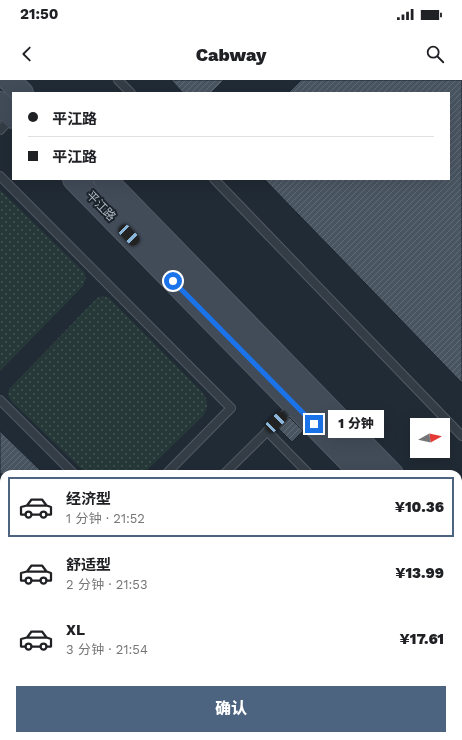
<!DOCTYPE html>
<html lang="zh">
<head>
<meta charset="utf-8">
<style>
	:root { --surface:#fff; --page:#f2f2f2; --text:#202124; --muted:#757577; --line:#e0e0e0; --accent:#4d6480 }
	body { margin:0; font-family:"Work Sans","Noto Sans SC",sans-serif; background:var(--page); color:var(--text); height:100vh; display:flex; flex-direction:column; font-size:15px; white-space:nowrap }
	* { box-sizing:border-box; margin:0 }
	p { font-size:13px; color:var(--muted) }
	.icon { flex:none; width:22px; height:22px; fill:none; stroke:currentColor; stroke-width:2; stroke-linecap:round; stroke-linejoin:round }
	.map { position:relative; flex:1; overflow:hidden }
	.panel { position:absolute; left:0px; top:390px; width:462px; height:270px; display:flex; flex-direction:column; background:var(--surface); border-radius:12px 12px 0 0; box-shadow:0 4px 16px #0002 }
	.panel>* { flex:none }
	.hud { position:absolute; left:12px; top:12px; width:438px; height:88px; border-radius:0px; box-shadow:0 4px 16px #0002; display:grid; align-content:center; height:88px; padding:0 16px; background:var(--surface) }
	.needle { width:26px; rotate:82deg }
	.tools { position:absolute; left:410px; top:338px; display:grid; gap:8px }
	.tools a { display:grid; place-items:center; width:40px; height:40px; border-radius:0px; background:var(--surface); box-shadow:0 4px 16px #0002; font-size:20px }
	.end { position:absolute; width:18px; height:18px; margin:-9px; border:5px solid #1a73e8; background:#fff; box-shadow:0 0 0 2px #fff }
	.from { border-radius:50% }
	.bubble { position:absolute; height:28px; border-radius:0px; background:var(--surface); box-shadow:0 4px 16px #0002; font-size:13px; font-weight:800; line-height:28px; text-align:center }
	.car { position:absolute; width:12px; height:24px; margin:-12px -6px; border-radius:5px; box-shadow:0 0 3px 1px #0007; background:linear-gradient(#222 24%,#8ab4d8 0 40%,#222 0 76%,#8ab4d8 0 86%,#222 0) }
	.hud b { display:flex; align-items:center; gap:14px; height:38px; font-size:15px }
	.hud b+b { border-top:1px solid var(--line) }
	.hud i { width:10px; height:10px; background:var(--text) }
	ul { padding:7px 0 0; list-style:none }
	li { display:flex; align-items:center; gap:12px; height:60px; margin:0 8px 6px; padding:0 8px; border:2px solid transparent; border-radius:0px }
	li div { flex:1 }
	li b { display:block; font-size:15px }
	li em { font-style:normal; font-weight:800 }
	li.selected { border-color:var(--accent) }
	li>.icon { width:36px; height:36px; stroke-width:1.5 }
	.primary-button { display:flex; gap:8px; margin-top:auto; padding:8px 16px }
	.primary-button a { flex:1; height:46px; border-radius:0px; background:var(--accent); color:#fff; font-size:16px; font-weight:800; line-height:46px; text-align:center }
	.status { display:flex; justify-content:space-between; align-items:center; height:28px; padding:0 20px; background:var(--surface); direction:ltr }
	.status svg { height:11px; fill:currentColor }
	header { display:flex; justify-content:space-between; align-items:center; height:52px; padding:0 16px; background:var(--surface); font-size:18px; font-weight:800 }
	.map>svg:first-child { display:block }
	.grass { fill:url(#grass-dots) }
	.building { fill:url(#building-hatch); stroke:#1c242c }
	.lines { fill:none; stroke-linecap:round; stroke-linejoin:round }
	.lane-casing { stroke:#515b64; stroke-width:10 }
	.secondary-casing { stroke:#515b64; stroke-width:24 }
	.lane { stroke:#343d46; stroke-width:8 }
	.secondary { stroke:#424c59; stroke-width:22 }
	.route { stroke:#1a73e8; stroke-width:5 }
	.labels { text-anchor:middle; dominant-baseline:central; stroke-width:4; stroke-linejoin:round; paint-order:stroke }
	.street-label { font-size:12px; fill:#aeb8c3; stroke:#1a222a }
</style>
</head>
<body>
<div class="status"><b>21:50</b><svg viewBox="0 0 49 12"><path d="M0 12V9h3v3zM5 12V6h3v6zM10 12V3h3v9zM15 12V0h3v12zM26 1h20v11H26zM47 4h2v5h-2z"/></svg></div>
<header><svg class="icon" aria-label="back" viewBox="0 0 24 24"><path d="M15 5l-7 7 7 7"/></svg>Cabway<svg class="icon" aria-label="search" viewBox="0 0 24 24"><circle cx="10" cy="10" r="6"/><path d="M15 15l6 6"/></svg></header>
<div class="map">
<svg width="462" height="660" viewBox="0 0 462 660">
	<defs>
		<pattern id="grass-dots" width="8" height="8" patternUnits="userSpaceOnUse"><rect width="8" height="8" fill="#263938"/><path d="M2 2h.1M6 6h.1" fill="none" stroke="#435453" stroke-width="1.8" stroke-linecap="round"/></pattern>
		<pattern id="building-hatch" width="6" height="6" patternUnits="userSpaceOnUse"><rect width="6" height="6" fill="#495561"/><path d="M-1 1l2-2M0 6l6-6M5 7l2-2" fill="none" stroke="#616b76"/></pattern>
	</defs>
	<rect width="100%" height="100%" fill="#212b35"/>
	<!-- grass -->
	<g class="grass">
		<path d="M0,110L84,192L86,198L83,206L0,291Z"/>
		<path d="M103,216L109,218L203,313C209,321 208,328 203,336L143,394H87L11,321L8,315L9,309L97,218Z"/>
		<path d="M280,656H323L319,660H284Z"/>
	</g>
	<!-- building -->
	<g class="building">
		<path d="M171,0H224L211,13H183Z"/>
		<path d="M301,0H462V303L264,99H449V13H288Z"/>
		<path d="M289,337L303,351L292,362L278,348Z"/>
		<path d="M0,351L44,394H0Z"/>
	</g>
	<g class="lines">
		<defs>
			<g id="lane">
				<path d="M118,0L131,13"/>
				<path d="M0,50L12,37"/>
				<path d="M0,96L231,328L166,394"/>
				<path d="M214,99L462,356"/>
				<path d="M0,320L74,394"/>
				<path d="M267,351L309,394"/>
				<path d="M224,394L294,325"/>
				<path d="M0,560L4,556"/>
				<path d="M162,656L165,660"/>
				<path d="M332,660L336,656"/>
			</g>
			<g id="secondary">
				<path d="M9,0L22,13"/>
				<path d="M0,23L13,37"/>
				<path d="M74,99L362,394"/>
				<path d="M105,99L392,394"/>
				<path d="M458,462L462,466"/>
				<path d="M458,492L462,496"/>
				<path d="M458,584L462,580"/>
				<path d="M458,616L462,612"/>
				<path d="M387,660L390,656"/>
				<path d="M417,660L421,656"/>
			</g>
		</defs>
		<!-- lane casing -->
		<use href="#lane" class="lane-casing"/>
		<!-- secondary casing -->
		<use href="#secondary" class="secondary-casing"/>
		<!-- lane -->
		<use href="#lane" class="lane"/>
		<!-- secondary -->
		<use href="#secondary" class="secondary"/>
	</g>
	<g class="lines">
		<!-- route -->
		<path class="route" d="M173,201L314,344"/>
	</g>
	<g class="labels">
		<!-- street labels -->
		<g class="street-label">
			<text transform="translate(101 126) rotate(46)">平江路</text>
		</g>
	</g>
</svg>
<div class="tools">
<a><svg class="needle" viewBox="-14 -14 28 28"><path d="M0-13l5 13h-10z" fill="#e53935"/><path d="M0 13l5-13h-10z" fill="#757577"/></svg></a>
</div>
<i class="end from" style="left:173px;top:201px"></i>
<i class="end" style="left:314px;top:344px"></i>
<div class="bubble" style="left:328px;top:330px;width:56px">1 分钟</div>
<i class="car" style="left:129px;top:155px;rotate:136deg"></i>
<i class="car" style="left:276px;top:342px;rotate:46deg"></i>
<div class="hud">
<b><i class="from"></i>平江路</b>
<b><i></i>平江路</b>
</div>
<section class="panel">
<ul>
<li class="selected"><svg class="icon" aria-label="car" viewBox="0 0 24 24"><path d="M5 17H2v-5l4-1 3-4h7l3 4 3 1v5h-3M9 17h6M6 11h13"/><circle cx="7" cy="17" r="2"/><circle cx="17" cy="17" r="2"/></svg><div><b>经济型</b><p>1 分钟 · 21:52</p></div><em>¥10.36</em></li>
<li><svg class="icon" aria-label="car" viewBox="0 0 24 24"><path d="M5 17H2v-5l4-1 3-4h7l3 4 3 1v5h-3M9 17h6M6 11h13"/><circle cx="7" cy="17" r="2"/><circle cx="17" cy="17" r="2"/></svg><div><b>舒适型</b><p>2 分钟 · 21:53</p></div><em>¥13.99</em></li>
<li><svg class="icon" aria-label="car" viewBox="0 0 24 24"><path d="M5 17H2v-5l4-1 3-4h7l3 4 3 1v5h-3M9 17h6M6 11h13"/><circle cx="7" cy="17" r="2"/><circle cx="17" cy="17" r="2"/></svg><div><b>XL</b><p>3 分钟 · 21:54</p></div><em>¥17.61</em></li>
</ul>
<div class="primary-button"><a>确认</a></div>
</section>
</div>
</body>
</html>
